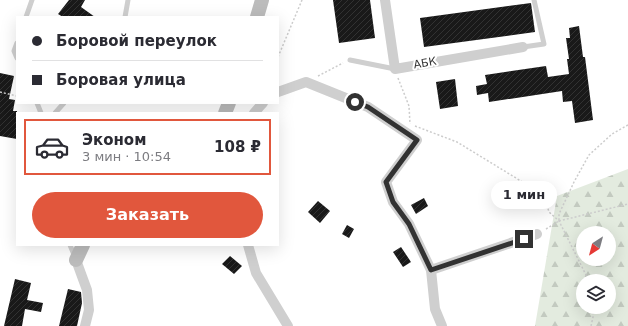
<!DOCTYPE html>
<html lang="ru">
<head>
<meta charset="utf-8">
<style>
	:root { --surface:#fff; --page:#f7f7f7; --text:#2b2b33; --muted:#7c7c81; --line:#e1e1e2; --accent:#e1573d }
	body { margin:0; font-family:"DejaVu Sans",sans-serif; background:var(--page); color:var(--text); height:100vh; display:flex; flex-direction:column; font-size:15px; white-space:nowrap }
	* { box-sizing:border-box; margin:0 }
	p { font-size:13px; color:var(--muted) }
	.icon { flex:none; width:22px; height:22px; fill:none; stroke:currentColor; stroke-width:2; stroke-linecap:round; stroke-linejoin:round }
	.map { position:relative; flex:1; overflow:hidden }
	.drawer { position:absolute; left:16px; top:112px; width:263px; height:134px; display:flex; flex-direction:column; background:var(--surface); border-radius:0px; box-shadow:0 4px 16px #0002 }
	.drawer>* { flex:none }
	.top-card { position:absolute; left:16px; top:16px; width:263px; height:88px; border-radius:0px; box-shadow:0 4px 16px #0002; display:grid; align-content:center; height:88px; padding:0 16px; background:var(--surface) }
	.needle { width:26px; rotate:216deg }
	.tools { position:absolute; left:576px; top:226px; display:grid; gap:8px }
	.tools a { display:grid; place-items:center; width:40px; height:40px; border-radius:50%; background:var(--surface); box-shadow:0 4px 16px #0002; font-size:20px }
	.end { position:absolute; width:18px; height:18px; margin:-9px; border:5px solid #323232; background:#fff; box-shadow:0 0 0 2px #fff }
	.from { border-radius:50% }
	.bubble { position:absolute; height:28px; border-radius:14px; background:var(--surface); box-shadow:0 4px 16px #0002; font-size:13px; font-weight:800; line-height:28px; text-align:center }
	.top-card b { display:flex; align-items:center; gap:14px; height:38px; font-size:15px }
	.top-card b+b { border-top:1px solid var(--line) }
	.top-card i { width:10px; height:10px; background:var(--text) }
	ul { padding:7px 0 0; list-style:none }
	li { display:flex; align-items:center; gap:12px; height:56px; margin:0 8px 6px; padding:0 8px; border:2px solid transparent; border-radius:0px }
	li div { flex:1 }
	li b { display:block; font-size:15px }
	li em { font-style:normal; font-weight:800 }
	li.on { border-color:var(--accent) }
	li>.icon { width:36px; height:36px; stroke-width:1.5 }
	.cta { display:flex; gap:8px; margin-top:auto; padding:8px 16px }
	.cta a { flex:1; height:46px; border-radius:24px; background:var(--accent); color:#fff; font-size:16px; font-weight:800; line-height:46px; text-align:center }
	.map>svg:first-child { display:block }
	.forest { fill:url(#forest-firs); fill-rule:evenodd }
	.building { fill:url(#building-hatch) }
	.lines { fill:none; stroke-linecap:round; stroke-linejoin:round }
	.path { stroke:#ccc; stroke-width:1.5; stroke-dasharray:2 2; stroke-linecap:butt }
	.lane { stroke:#cfcfcf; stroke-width:5 }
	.street { stroke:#cfcfcf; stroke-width:10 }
	.secondary { stroke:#bcbcbc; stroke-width:14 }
	.route { stroke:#323232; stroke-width:5 }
	.labels { text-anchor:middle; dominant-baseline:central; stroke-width:4; stroke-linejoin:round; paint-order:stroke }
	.street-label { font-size:11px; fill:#323232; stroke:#fff }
</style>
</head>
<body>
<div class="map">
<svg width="628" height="326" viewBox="0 0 628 326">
	<defs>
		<pattern id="forest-firs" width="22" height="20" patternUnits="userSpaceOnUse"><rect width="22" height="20" fill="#e3ebdf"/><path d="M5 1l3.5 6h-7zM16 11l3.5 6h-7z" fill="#c3cac0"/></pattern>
		<pattern id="building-hatch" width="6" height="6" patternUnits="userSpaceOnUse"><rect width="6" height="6" fill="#191919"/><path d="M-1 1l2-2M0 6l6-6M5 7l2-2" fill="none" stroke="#323232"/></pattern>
	</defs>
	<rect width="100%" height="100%" fill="#fff"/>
	<!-- forest -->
	<path class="forest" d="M628,169V326H535L557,196ZM583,233H609V259H583ZM583,281H609V307H583Z"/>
	<!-- building -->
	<g class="building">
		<path d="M69,0H85L81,7L95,17H63L58,14Z"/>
		<path d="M333,0H370L375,38L339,43Z"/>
		<path d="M531,3L535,32L424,47L420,18Z"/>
		<path d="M579,26L583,57H585L593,120L575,123L572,101L563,102L562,91L489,102L488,93L477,95L476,86L487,84L485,75L546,66L548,77L569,74L567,59H569L566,38H570L569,28Z"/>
		<path d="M0,73L14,76L9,99L15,100L13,111H17V139L0,136Z"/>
		<path d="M455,79L458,106L440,109L436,82Z"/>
		<path d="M424,198L428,206L416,214L411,205Z"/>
		<path d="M318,201L330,211L320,223L308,212Z"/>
		<path d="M347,225L354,229L349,238L342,234Z"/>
		<path d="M401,247L411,262L403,267L393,252Z"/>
		<path d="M230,256L242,266L234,274L222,264Z"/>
		<path d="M15,279L31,283L27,300L43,303L41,312L25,309L22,326H4Z"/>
		<path d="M68,289L81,292L82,303L77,326H59Z"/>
	</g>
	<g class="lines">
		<!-- path -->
		<g class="path">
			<path d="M278,57L302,0"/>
			<path d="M318,76L343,63"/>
			<path d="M398,78L409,106L410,124"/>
			<path d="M0,92L17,96"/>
			<path d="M415,126L457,142L534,189L542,196L546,202L549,212L559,221L586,275L588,281"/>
			<path d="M559,221L628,204"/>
			<path d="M546,229L559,221V214L574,182L589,155L612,134L628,125"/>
			<path d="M591,326L593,317V307"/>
		</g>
		<!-- lane -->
		<g class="lane">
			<path d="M26,17L32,0"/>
			<path d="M125,17L128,0"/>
			<path d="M17,43L14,51L17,58"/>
			<path d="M523,47L544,44L534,0"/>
			<path d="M350,60L395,69"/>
			<path d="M37,103L41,113"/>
			<path d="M55,113L64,103"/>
			<path d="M70,245L75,257"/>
		</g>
		<!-- street -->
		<g class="street">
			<path d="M385,0L395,69L523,47"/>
			<path d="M278,92L306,82L368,107L417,140L386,182L393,202L409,224L431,270L435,309L442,326"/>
			<path d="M254,113L263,103"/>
			<path d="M248,245L256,273L288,326"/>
			<path d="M76,260L87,290L89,310L85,326"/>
			<path d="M431,270L537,234"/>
		</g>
		<!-- secondary -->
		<g class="secondary">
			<path d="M257,17L262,0"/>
			<path d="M225,113L229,103"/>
			<path d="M76,260L83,245"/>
		</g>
	</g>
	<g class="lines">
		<!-- route -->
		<path class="route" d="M355,102L368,107L417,140L386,182L393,202L409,224L431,270L524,239"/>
	</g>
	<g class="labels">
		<!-- street labels -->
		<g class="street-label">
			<text transform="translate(425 63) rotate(-10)">АБК</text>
		</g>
	</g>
</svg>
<div class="tools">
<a><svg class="needle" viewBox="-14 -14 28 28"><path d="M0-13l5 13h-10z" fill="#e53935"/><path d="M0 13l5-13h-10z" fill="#7c7c81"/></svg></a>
<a><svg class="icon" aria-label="layers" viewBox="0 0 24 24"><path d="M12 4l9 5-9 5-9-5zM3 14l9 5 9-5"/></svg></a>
</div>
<i class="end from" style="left:355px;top:102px"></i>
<i class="end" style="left:524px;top:239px"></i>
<div class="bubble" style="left:491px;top:181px;width:66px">1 мин</div>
<div class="top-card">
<b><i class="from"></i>Боровой переулок</b>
<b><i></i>Боровая улица</b>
</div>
<section class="drawer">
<ul>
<li class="on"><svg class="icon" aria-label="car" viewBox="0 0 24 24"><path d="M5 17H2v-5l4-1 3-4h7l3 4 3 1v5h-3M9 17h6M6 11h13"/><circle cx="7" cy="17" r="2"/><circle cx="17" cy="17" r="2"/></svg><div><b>Эконом</b><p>3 мин · 10:54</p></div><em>108 ₽</em></li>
</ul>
<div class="cta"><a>Заказать</a></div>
</section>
</div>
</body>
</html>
